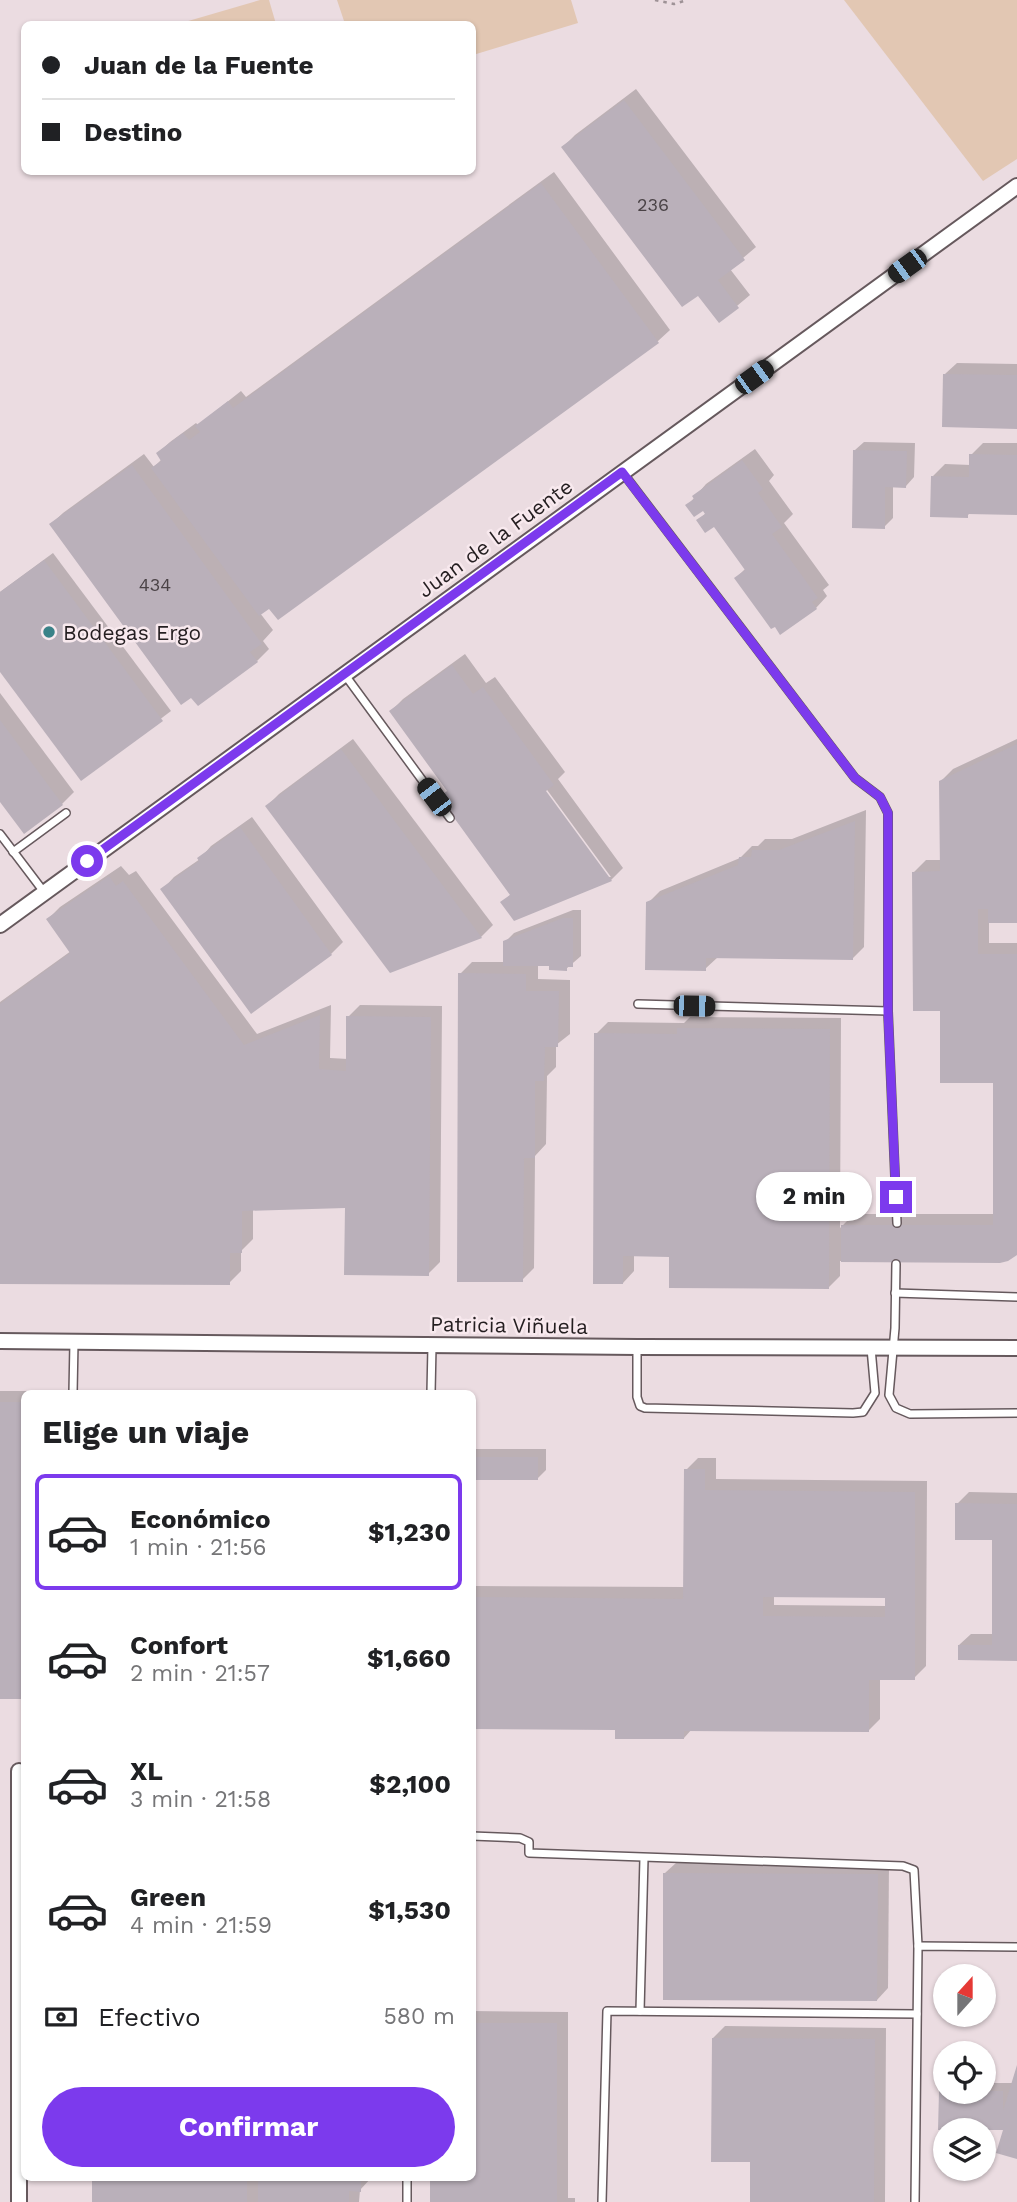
<!DOCTYPE html>
<html lang="es">
<head>
<meta charset="utf-8">
<style>
	:root { --surface:#fff; --page:#f6f6f6; --text:#202124; --muted:#757577; --line:#e0e0e0; --accent:#7c3aed }
	body { margin:0; font-family:"Work Sans",sans-serif; background:var(--page); color:var(--text); height:100vh; display:flex; flex-direction:column; font-size:26px; white-space:nowrap }
	* { box-sizing:border-box; margin:0 }
	p { font-size:23px; color:var(--muted) }
	.icon { flex:none; width:38px; height:38px; fill:none; stroke:currentColor; stroke-width:2; stroke-linecap:round; stroke-linejoin:round }
	.map { position:relative; flex:1; overflow:hidden }
	.drawer { position:absolute; left:21px; top:1390px; width:455px; height:791px; display:flex; flex-direction:column; background:var(--surface); border-radius:10px; box-shadow:0 2px 5px #0004 }
	.drawer>* { flex:none }
	.top-card { position:absolute; left:21px; top:21px; width:455px; height:154px; border-radius:10px; box-shadow:0 2px 5px #0004; display:grid; align-content:center; height:154px; padding:0 21px; background:var(--surface) }
	.needle { width:46px; rotate:21deg }
	.buttons { position:absolute; left:933px; top:1964px; display:grid; gap:14px }
	.buttons a { display:grid; place-items:center; width:63px; height:63px; border-radius:50%; background:var(--surface); box-shadow:0 2px 5px #0004; font-size:35px }
	.end { position:absolute; width:32px; height:32px; margin:-16px; border:9px solid #7c3aed; background:#fff; box-shadow:0 0 0 4px #fff }
	.from { border-radius:50% }
	.bubble { position:absolute; height:49px; border-radius:24px; background:var(--surface); box-shadow:0 2px 5px #0004; font-size:23px; font-weight:700; line-height:49px; text-align:center }
	.car { position:absolute; width:21px; height:42px; margin:-21px -10px; border-radius:9px; box-shadow:0 0 5px 2px #0007; background:linear-gradient(#222 24%,#8ab4d8 0 40%,#222 0 76%,#8ab4d8 0 86%,#222 0) }
	.top-card b { display:flex; align-items:center; gap:24px; height:66px; font-size:26px }
	.top-card b+b { border-top:2px solid var(--line) }
	.top-card i { width:18px; height:18px; background:var(--text) }
	ul { padding:0; list-style:none }
	li { display:flex; align-items:center; gap:21px; height:116px; margin:0 14px 10px; padding:0 7px; border:4px solid transparent; border-radius:10px }
	li div { flex:1 }
	li b { display:block; font-size:26px }
	li em { font-style:normal; font-weight:700 }
	li.current { border-color:var(--accent) }
	li>.icon { width:63px; height:63px; stroke-width:1.5 }
	h2 { padding:0 21px; font-size:32px; line-height:84px }
	.pay { display:flex; align-items:center; gap:18px; height:77px; padding:0 21px; font-size:26px }
	.pay p { margin-inline-start:auto }
	.action { display:flex; gap:14px; margin-top:auto; padding:14px 21px }
	.action a { flex:1; height:80px; border-radius:42px; background:var(--accent); color:#fff; font-size:28px; font-weight:700; line-height:80px; text-align:center }
	.map>svg:first-child { display:block }
	.green { fill:#e2c7b3 }
	.shadow { fill:#0003; fill-rule:evenodd }
	.building { fill:#bab0ba; fill-rule:evenodd }
	.lines { fill:none; stroke-linecap:round; stroke-linejoin:round }
	.lane-casing { stroke:#66595d; stroke-width:10 }
	.street-casing { stroke:#66595d; stroke-width:18 }
	.path { stroke:#9e9296; stroke-width:2.5; stroke-dasharray:3.5 5; stroke-linecap:butt }
	.lane { stroke:#fff; stroke-width:7 }
	.street { stroke:#fff; stroke-width:14 }
	.route { stroke:#7c3aed; stroke-width:9 }
	.poi-dot { fill:#3a8288; stroke:#f8e9ee; stroke-width:2.5 }
	.labels { text-anchor:middle; dominant-baseline:central; stroke-width:5; stroke-linejoin:round; paint-order:stroke }
	.number-label { font-size:18px; fill:#4a4246 }
	.street-label { font-size:21px; fill:#241e20; stroke:#f8e9ee }
	.poi-label { font-size:21px; fill:#241e20; stroke:#f8e9ee; text-anchor:start }
</style>
</head>
<body>
<div class="map">
<svg width="1017" height="2202" viewBox="0 0 1017 2202">
	<rect width="100%" height="100%" fill="#ebdce1"/>
	<!-- green -->
	<g class="green">
		<path d="M260,0H269L276,24H178Z"/>
		<path d="M337,0H571L578,23L473,55L472,24H345Z"/>
		<path d="M844,0H1017V159L983,181Z"/>
	</g>
	<!-- shadow -->
	<g class="shadow">
		<path d="M636,89L756,247L730,269L750,295L719,321L698,293L563,147L575,135Z"/>
		<path d="M554,172L670,330L658,341L278,618L270,606L260,613L273,630L263,641L269,649L257,661L51,524L63,513L144,454L154,467L162,459L158,453L170,442L196,423L198,425L241,391L246,397Z"/>
		<path d="M957,363L1017,364V427L945,374Z"/>
		<path d="M864,442L915,443L914,477L906,486L893,485V518L884,527L855,450Z"/>
		<path d="M983,443H1017V513L971,512L967,516L933,476L945,464L971,465V455Z"/>
		<path d="M755,449L774,475L769,481L793,514L784,523L829,585L823,590L827,596L816,608L736,578L746,568L715,524L699,520L706,513L703,508L688,505L706,484Z"/>
		<path d="M53,553L171,711L81,779L0,669V592Z"/>
		<path d="M465,654L486,683L495,677L565,772L558,779L623,868L611,880L514,918L503,902L511,894L449,790L391,711L403,699ZM542,783L611,877H607L540,785Z"/>
		<path d="M0,693L74,792L62,804L0,799Z"/>
		<path d="M353,739L493,925L481,937L391,971L267,806L279,794Z"/>
		<path d="M1017,739V921H989V943H1017V1252L1000,1261H840V1276L828,1288L671,1255L634,1254V1271L623,1283L596,1034L608,1022L684,1023L690,1017L841,1018L840,1228L854,1214H995V1082L942,1010L914,872L926,860H941V781L953,769Z"/>
		<path d="M866,810L864,947L852,959L718,957L705,969L648,903L660,891L740,858L752,846H758L765,839H792Z"/>
		<path d="M252,817L343,942L331,954L163,889L174,877L200,859L211,846Z"/>
		<path d="M121,866L129,875L136,871L257,1034L331,1005L330,1058L348,1059V1017L360,1005L442,1006L440,1262L428,1274L346,1206L253,1209V1239L241,1251V1271L229,1283L0,1282V1002L71,951L48,919L60,907Z"/>
		<path d="M573,910H581V956L566,969L551,965H538V979L570,980V1034L556,1045V1067L547,1076L546,1144L535,1156L534,1268L522,1280L460,974L472,962H505V942L514,933Z"/>
		<path d="M0,1391H36V1393H24V1697H0Z"/>
		<path d="M472,1449H546V1470L537,1479L472,1478Z"/>
		<path d="M698,1458H716V1479L927,1481L926,1666L914,1678H880V1719L868,1731L692,1729L684,1738L617,1728L472,1727V1588L475,1586L685,1587L686,1470ZM774,1595L887,1596V1606L774,1605Z"/>
		<path d="M969,1492L1017,1493V1659L959,1645L971,1634H994V1538L957,1504Z"/>
		<path d="M677,1862L889,1863L888,1988L877,2000L665,1873Z"/>
		<path d="M472,2011L568,2012V2198H575V2202H431V2177H472Z"/>
		<path d="M725,2026L886,2028L885,2202H752V2160L713,2038Z"/>
		<path d="M1017,2069V2157L1006,2128L940,2092L945,2087V2091H984V2083H1013Z"/>
		<path d="M94,2177H372L360,2190L359,2202H93Z"/>
	</g>
	<!-- building -->
	<g class="building">
		<path d="M624,100L745,260L718,280L739,308L719,323L698,296L682,307L561,147Z"/>
		<path d="M541,183L659,343L278,620L269,609L259,616L151,468L161,461L156,453L183,433L189,440L200,432L195,426L228,401L233,408Z"/>
		<path d="M943,374L1017,375V429L942,427Z"/>
		<path d="M853,450L907,451L906,488L885,487V529L852,528Z"/>
		<path d="M969,454L1017,455V515L968,514V518L930,517L931,476L969,477Z"/>
		<path d="M742,460L763,489L758,493L782,527L772,534L818,598L812,602L817,609L780,635L775,627L771,629L734,578L745,570L714,527L705,533L696,520L705,514L703,511L694,517L685,505L694,499L692,496Z"/>
		<path d="M132,465L262,644L250,652L258,662L198,706L191,698L181,705L49,524Z"/>
		<path d="M44,560L163,721L81,781L0,672V592Z"/>
		<path d="M452,665L473,694L483,687L554,785L546,791L612,881L514,921L500,902L510,895L439,797L447,791L389,711Z"/>
		<path d="M0,720L63,805L24,834L0,802Z"/>
		<path d="M1017,744V923H988V909H978V954H1017V1255L1008,1261L1000,1263L841,1262V1225H993V1083H940V1011H913L912,872L940,871L939,781Z"/>
		<path d="M341,749L482,938L390,973L265,806Z"/>
		<path d="M855,821L853,960L706,958V971L645,970L646,902L738,865L739,857H751L752,850H779Z"/>
		<path d="M240,827L332,955L251,1014L160,889L199,861L197,858Z"/>
		<path d="M109,876L116,886L123,881L244,1045L320,1015L319,1069L346,1071V1016L431,1017L429,1276L344,1275L345,1208L242,1211V1253H230V1285L0,1284V1004L70,953L46,919Z"/>
		<path d="M563,918H573V967H567V971L549,970V966H503V941Z"/>
		<path d="M458,973L526,974V991H559L558,1047H545L544,1081H535V1158H524L523,1282H457Z"/>
		<path d="M677,1028L830,1029L829,1289L669,1288V1257L623,1256V1284H593L594,1033L677,1034Z"/>
		<rect x="0" y="1402" width="24" height="297"/>
		<rect x="472" y="1457" width="66" height="23"/>
		<path d="M684,1469H705V1490L915,1492V1680H869V1732L684,1731V1739H615V1730L472,1729V1597L683,1599ZM763,1597L885,1598V1617L763,1616Z"/>
		<path d="M955,1503L1017,1504V1661L958,1660V1645H992V1540H955Z"/>
		<path d="M663,1873L878,1874L877,2001L663,2000Z"/>
		<path d="M472,2023H557V2202H430V2177H472Z"/>
		<path d="M712,2038L875,2039L874,2202H750V2162H711Z"/>
		<path d="M1017,2065V2159L996,2153L1003,2130H938L939,2091H1003V2111Z"/>
		<rect x="92" y="2177" width="155" height="25"/>
		<path d="M258,2177H361V2192L349,2191V2202H258Z"/>
	</g>
	<g class="lines">
		<defs>
			<g id="lane">
				<path d="M623,473L855,778L880,797L888,813V1011L897,1223"/>
				<path d="M345,675L450,818"/>
				<path d="M0,834L44,892"/>
				<path d="M13,852L66,813"/>
				<path d="M638,1004L888,1011"/>
				<path d="M896,1264L895,1328L889,1395L896,1408L910,1414L1017,1413"/>
				<path d="M895,1293L1017,1297"/>
				<path d="M637,1347V1397L640,1406L645,1408L853,1413L863,1412L875,1393L871,1348"/>
				<path d="M73,1393L74,1342"/>
				<path d="M431,1393L432,1346"/>
				<path d="M472,1836L520,1838L529,1842V1853L903,1866L914,1870L918,1946"/>
				<path d="M640,2011L644,1858"/>
				<path d="M407,2202V2177"/>
				<path d="M602,2202L607,2011L917,2014"/>
				<path d="M915,2202L918,1946L1017,1947"/>
			</g>
			<g id="street">
				<path d="M0,925L1017,186"/>
				<path d="M0,1341L637,1347L1017,1348"/>
				<path d="M19,1771V2202"/>
			</g>
		</defs>
		<!-- lane casing -->
		<use href="#lane" class="lane-casing"/>
		<!-- street casing -->
		<use href="#street" class="street-casing"/>
		<!-- path -->
		<path class="path" d="M655,0L674,4L687,0"/>
		<!-- lane -->
		<use href="#lane" class="lane"/>
		<!-- street -->
		<use href="#street" class="street"/>
	</g>
	<g class="lines">
		<!-- route -->
		<path class="route" d="M87,861L622,472L855,778L880,797L888,813V1012L896,1197"/>
	</g>
	<!-- markers -->
	<circle class="poi-dot" cx="49" cy="632" r="7"/>
	<g class="labels">
		<!-- number labels -->
		<g class="number-label">
			<text x="653" y="204">236</text>
			<text x="155" y="584">434</text>
		</g>
		<!-- street labels -->
		<g class="street-label">
			<text transform="translate(495 538) rotate(-36)">Juan de la Fuente</text>
			<text transform="translate(509 1325) rotate(1)">Patricia Viñuela</text>
		</g>
		<!-- poi labels -->
		<g class="poi-label">
			<text x="63" y="632">Bodegas Ergo</text>
		</g>
	</g>
</svg>
<div class="buttons">
<a><svg class="needle" viewBox="-14 -14 28 28"><path d="M0-13l5 13h-10z" fill="#e53935"/><path d="M0 13l5-13h-10z" fill="#757577"/></svg></a>
<a><svg class="icon" aria-label="locate" viewBox="0 0 24 24"><circle cx="12" cy="12" r="6"/><path d="M12 2v4M12 18v4M2 12h4M18 12h4"/></svg></a>
<a><svg class="icon" aria-label="layers" viewBox="0 0 24 24"><path d="M12 4l9 5-9 5-9-5zM3 14l9 5 9-5"/></svg></a>
</div>
<i class="end from" style="left:87px;top:861px"></i>
<i class="end" style="left:896px;top:1197px"></i>
<div class="bubble" style="left:756px;top:1172px;width:116px">2 min</div>
<i class="car" style="left:907px;top:266px;rotate:234deg"></i>
<i class="car" style="left:754px;top:377px;rotate:54deg"></i>
<i class="car" style="left:434px;top:797px;rotate:323deg"></i>
<i class="car" style="left:694px;top:1006px;rotate:91deg"></i>
<div class="top-card">
<b><i class="from"></i>Juan de la Fuente</b>
<b><i></i>Destino</b>
</div>
<section class="drawer">
<h2>Elige un viaje</h2>
<ul>
<li class="current"><svg class="icon" aria-label="car" viewBox="0 0 24 24"><path d="M5 17H2v-5l4-1 3-4h7l3 4 3 1v5h-3M9 17h6M6 11h13"/><circle cx="7" cy="17" r="2"/><circle cx="17" cy="17" r="2"/></svg><div><b>Económico</b><p>1 min · 21:56</p></div><em>$1,230</em></li>
<li><svg class="icon" aria-label="car" viewBox="0 0 24 24"><path d="M5 17H2v-5l4-1 3-4h7l3 4 3 1v5h-3M9 17h6M6 11h13"/><circle cx="7" cy="17" r="2"/><circle cx="17" cy="17" r="2"/></svg><div><b>Confort</b><p>2 min · 21:57</p></div><em>$1,660</em></li>
<li><svg class="icon" aria-label="car" viewBox="0 0 24 24"><path d="M5 17H2v-5l4-1 3-4h7l3 4 3 1v5h-3M9 17h6M6 11h13"/><circle cx="7" cy="17" r="2"/><circle cx="17" cy="17" r="2"/></svg><div><b>XL</b><p>3 min · 21:58</p></div><em>$2,100</em></li>
<li><svg class="icon" aria-label="car" viewBox="0 0 24 24"><path d="M5 17H2v-5l4-1 3-4h7l3 4 3 1v5h-3M9 17h6M6 11h13"/><circle cx="7" cy="17" r="2"/><circle cx="17" cy="17" r="2"/></svg><div><b>Green</b><p>4 min · 21:59</p></div><em>$1,530</em></li>
</ul>
<div class="pay"><svg class="icon" aria-label="cash" viewBox="0 0 24 24"><path d="M3 7h18v10H3z"/><circle cx="12" cy="12" r="2"/></svg>Efectivo<p>580 m</p></div>
<div class="action"><a>Confirmar</a></div>
</section>
</div>
</body>
</html>
